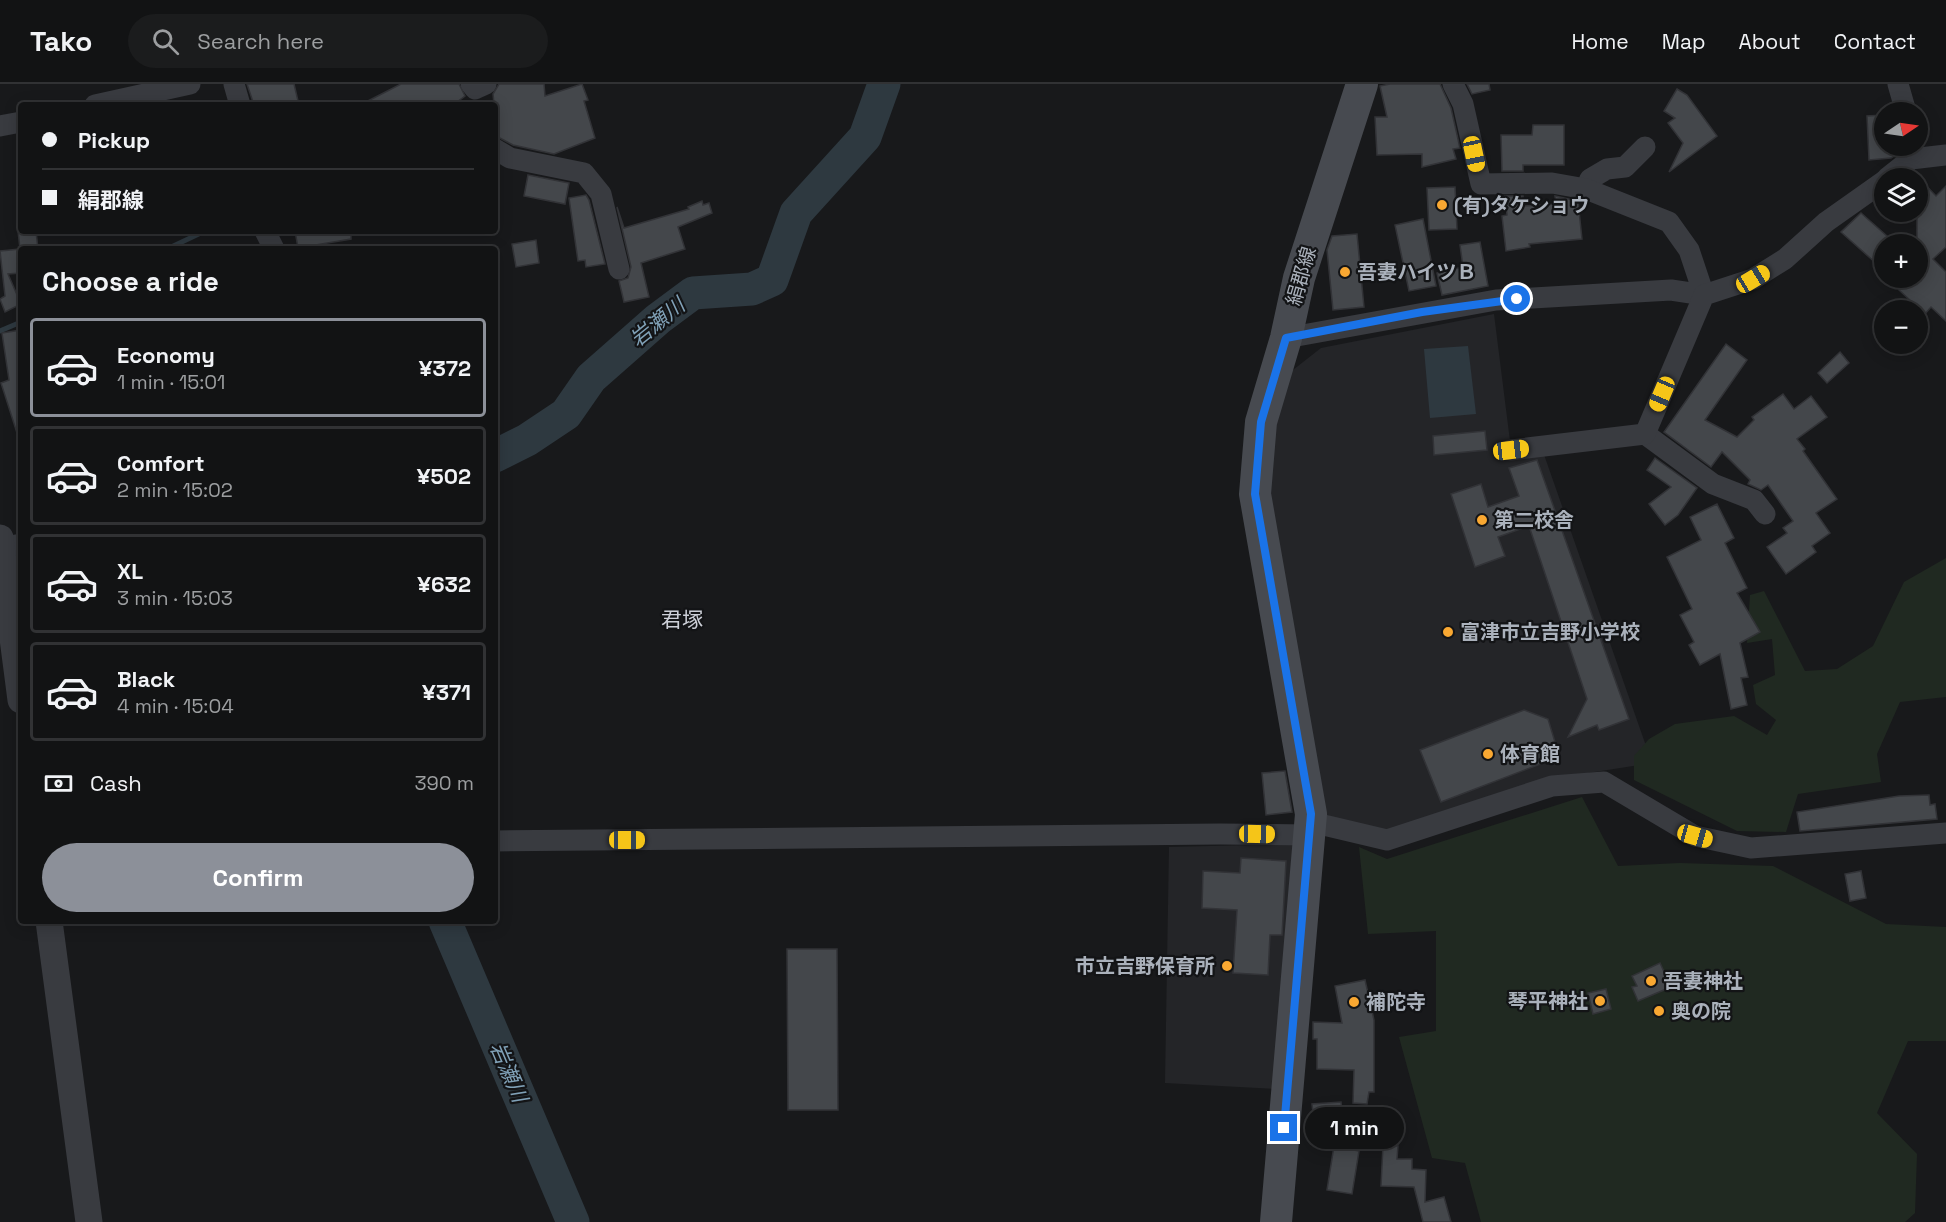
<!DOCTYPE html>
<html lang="en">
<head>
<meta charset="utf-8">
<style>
	:root { --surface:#121314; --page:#1b1c1d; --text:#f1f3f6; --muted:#9c9ea0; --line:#313234; --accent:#8c9099 }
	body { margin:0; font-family:"Space Grotesk","Noto Sans JP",sans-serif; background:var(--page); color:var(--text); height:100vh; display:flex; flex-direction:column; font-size:22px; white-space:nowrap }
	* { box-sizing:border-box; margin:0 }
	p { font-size:20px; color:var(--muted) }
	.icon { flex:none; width:33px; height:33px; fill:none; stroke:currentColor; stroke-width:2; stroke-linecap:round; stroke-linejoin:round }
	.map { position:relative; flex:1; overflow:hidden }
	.panel { position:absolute; left:18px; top:162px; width:480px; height:678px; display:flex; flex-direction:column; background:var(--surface); border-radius:6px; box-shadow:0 3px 15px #0003,0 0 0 2px var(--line) }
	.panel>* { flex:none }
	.hud { position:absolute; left:18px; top:18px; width:480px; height:132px; border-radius:6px; box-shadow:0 3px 15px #0003,0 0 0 2px var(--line); display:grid; align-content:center; height:132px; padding:0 24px; background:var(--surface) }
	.needle { width:39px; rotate:77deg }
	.buttons { position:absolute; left:1874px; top:18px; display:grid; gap:12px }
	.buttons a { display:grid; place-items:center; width:54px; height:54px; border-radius:50%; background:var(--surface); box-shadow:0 3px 15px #0003,0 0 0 2px var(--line); font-size:30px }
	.end { position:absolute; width:27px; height:27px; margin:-14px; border:8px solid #1a73e8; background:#fff; box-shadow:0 0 0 3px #fff }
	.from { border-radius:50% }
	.bubble { position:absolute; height:42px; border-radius:21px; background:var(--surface); box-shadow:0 3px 15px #0003,0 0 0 2px var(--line); font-size:20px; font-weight:700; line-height:42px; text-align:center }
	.car { position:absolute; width:18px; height:36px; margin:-18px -9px; border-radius:8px; box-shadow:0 0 4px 2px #0007; background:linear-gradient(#f5c518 24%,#345 0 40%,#f5c518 0 76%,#345 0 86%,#f5c518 0) }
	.hud b { display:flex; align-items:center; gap:21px; height:57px; font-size:22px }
	.hud b+b { border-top:2px solid var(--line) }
	.hud i { width:15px; height:15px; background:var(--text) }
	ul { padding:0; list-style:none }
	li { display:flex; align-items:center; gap:18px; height:99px; margin:0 12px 9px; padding:0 12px; border:3px solid var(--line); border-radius:6px }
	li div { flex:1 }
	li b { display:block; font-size:22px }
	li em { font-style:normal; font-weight:700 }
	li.current { border-color:var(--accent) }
	li>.icon { width:54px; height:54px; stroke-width:1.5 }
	h2 { padding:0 24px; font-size:27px; line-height:72px }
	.pay { display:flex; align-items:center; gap:15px; height:66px; padding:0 24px; font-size:22px }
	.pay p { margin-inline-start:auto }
	.action { display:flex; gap:12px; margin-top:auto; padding:12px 24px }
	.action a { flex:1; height:69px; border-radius:36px; background:var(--accent); color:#fff; font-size:24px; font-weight:700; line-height:69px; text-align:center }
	header { display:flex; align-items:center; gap:36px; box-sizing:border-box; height:84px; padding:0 30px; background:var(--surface); border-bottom:2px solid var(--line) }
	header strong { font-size:28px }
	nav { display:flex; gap:33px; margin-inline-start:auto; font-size:21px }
	.search { width:420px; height:54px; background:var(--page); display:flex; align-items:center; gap:15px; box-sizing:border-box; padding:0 21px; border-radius:33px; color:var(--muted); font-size:22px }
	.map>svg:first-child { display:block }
	.built { fill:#242528 }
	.green { fill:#202921 }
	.water { fill:#2e3940 }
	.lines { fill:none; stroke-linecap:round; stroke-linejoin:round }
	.stream { stroke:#2e3940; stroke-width:5 }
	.river { stroke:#2e3940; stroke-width:33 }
	.building { fill:#44474b; stroke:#323337; stroke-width:1.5 }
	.minor { stroke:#393b40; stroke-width:21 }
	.tertiary { stroke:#393b40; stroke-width:27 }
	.secondary { stroke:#474a50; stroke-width:32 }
	.route { stroke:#1a73e8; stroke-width:8 }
	.poi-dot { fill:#f9a832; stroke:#131416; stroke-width:2 }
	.labels { text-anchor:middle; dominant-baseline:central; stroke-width:4.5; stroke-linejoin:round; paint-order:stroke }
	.poi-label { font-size:20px; font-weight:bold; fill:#aab1bb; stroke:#131416; text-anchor:start }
	.street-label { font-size:20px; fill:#aab1bb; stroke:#131416 }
	.water-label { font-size:21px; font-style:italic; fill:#80a1b7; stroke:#131416 }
	.neighbourhood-label { font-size:21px; fill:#cccfd7; stroke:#131416 }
</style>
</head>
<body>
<header>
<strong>Tako</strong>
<div class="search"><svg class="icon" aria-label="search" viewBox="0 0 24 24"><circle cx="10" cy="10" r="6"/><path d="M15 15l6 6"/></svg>Search here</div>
<nav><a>Home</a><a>Map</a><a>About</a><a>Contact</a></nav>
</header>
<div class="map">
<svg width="1946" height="1138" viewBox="0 0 1946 1138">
	<rect width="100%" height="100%" fill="#18191b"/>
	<!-- built -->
	<g class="built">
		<path d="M1494,230L1511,365L1541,362L1652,679L1550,695L1381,749L1324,730L1265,394L1284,293L1321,264Z"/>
		<path d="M1294,760L1275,1005L1165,999L1169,763Z"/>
	</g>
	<!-- green -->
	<g class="green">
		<path d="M1946,474V613L1900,618L1877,670L1881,698L1798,710L1786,748L1737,747L1634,696V672L1649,655L1675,640L1734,632L1767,651L1776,636L1756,620L1753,601L1775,591L1772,555L1747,559L1750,511L1764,507L1805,587L1837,585L1873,562L1904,498Z"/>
		<path d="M1582,713L1618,782L1680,779L1773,782L1886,840L1946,843V957H1908L1877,1029L1917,1070L1915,1129L1905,1138H1481L1465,1079L1432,1074L1399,953L1436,947V847L1368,850L1359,763L1387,775Z"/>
	</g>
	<!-- water -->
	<path class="water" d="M1468,262L1476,330L1430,334L1424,265Z"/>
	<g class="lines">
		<!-- stream -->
		<g class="stream">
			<path d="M167,165L205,147"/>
			<path d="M0,247L21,238"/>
			<path d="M495,361L500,369"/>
		</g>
		<!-- river -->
		<g class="river">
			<path d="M495,372L527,356L566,330L591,294L658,235L693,209L752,205L772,196L796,129L865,53L884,0"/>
			<path d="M445,837L573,1138"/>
		</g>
	</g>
	<!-- building -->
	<g class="building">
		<path d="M247,0H294L299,21H254Z"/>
		<path d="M401,0H459L465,12L453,21H360Z"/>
		<path d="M499,0H544L545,12L582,0L588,16L584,17L595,54L554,70L513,61L496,52L498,29L495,30L493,10Z"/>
		<path d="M1390,0H1440L1451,24L1460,64L1453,65L1456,75L1422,83V70L1377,71L1375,33H1387L1380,2Z"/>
		<path d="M1467,0H1489L1490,6L1472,10Z"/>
		<path d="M1677,5L1687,11L1717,52L1669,88L1683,59L1668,39L1675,34L1664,27Z"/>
		<path d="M1884,31V62H1897V70L1891,74L1869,76L1867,32Z"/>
		<path d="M1533,41H1564V81H1523V87H1502L1501,51H1532Z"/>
		<path d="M528,91L569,99L565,120L524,112Z"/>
		<path d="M1917,92L1936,112L1946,102V163L1933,175L1946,188V237L1931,223L1925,230L1899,206L1910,194H1917Z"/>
		<path d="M1455,103L1457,145L1429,146L1427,104Z"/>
		<path d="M586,111L589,116L605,180L586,183L585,176L578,177L569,114Z"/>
		<path d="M1505,112H1523L1524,122L1556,120L1555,112L1578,117L1582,155L1529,160L1530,163L1506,167L1502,132L1507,131Z"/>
		<path d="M702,117L703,121L709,119L712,129L678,143L685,165L641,179L649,213L624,218L619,197L628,194L631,183L617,123L624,144L689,125L688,123Z"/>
		<path d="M1861,129L1896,160H1884V173L1878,181L1841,148Z"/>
		<path d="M1423,135L1436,202L1409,207L1395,141Z"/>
		<path d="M18,147H36L38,165H21V189L8,190L21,220L5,228L0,215L5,212L0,167L20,165Z"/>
		<path d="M295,147H351V155L298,164Z"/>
		<path d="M1357,150L1364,223L1333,226L1327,166L1332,152Z"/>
		<path d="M536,156L539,179L516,183L512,160Z"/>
		<path d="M1480,158L1488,202L1442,211L1437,189L1463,183L1460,161Z"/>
		<path d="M21,246V351L18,352L1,299L9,296L2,249Z"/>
		<path d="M1726,260L1747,276L1705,336L1737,353L1754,336L1752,333L1783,310L1794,325L1811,312L1827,333L1797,355L1805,365L1803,367L1837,415L1816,429L1830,449L1812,462L1816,468L1786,490L1767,463L1787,449L1783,444L1793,437L1768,401L1761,406L1748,400L1750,396L1722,368L1711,383L1664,348Z"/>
		<path d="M1840,268L1849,279L1827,299L1818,289Z"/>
		<path d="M1485,347L1487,366L1434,371L1433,352Z"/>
		<path d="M1655,374L1697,404L1678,431L1665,441L1649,420L1671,403L1647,386Z"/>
		<path d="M1537,376L1629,635L1599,646L1597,641L1568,653L1587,615L1529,442L1498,453L1505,472L1475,483L1451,410L1481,400L1488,423L1519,412L1509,384Z"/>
		<path d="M1717,420L1734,454L1725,459L1747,504L1737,509L1760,548L1740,559L1748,593L1741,594L1747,621L1731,625L1720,570L1700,581L1689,561L1694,558L1680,531L1692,525L1667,473L1701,456L1690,433Z"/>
		<path d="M1524,626L1548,635L1555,658L1551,659L1556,674L1441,718L1420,666Z"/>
		<path d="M1285,687L1292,728L1266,731L1262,689Z"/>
		<path d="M1929,711L1930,721L1935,720L1937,735L1800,747L1797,728L1899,712Z"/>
		<path d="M1241,774L1286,777L1282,851H1270L1268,891L1233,889L1237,826L1202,824L1203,787L1240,789Z"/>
		<path d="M1861,787L1866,814L1850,817L1845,790Z"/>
		<path d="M787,865H837L838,1026H788Z"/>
		<path d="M1660,879L1671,903L1638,917L1632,903L1637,902L1632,892Z"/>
		<path d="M1365,896L1374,936V1008H1369L1367,1020L1353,1019L1354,986L1317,985V955H1313V938L1342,939L1335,902Z"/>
		<path d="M1606,905L1611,925L1593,930L1588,909Z"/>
		<path d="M1341,1018L1343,1037L1314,1039L1312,1020Z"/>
		<path d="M1383,1061L1398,1062L1397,1075H1412V1085L1426,1086L1425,1118L1444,1113L1451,1138H1423L1414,1103L1381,1102Z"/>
		<path d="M1334,1062L1359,1067L1352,1110L1327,1106Z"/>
	</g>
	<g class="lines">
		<!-- minor -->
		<g class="minor">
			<path d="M234,0L240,21"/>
			<path d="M471,0L475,5L486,0"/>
			<path d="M1898,0L1906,28"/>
			<path d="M95,21L190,0"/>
			<path d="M0,42L21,38"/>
			<path d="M495,65L510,74L584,89L601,110L619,185"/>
			<path d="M1911,75L1946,71"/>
			<path d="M1887,94L1911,75L1909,62"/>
			<path d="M1586,105L1590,95L1607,85L1625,83L1645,63"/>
			<path d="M265,147L274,165"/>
			<path d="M1286,254L1496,216L1671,206L1704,211L1689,166L1669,138L1586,105L1552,99L1481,100L1463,20L1453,0"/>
			<path d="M1645,350L1713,400L1754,416L1765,430"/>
			<path d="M1511,366L1645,350L1704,211L1753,195L1785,175L1826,138L1884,97"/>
			<path d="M1,464L21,460"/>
			<path d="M1311,738L1387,756L1552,702L1604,698L1695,752L1751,764L1946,749"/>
			<path d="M495,757L1220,750L1310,751"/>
		</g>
		<!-- tertiary -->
		<g class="tertiary">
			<path d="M0,454L21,616"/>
			<path d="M49,837L89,1138"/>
		</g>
		<!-- secondary -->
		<path class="secondary" d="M1276,1138L1311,730L1255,410L1261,338L1286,254L1299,194L1362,0"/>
	</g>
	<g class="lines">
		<!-- route -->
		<path class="route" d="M1284,1044L1311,730L1255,410L1261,338L1286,254L1422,228L1517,215"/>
	</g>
	<!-- markers -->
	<g class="poi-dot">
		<circle cx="1442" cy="121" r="6"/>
		<circle cx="1345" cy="188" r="6"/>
		<circle cx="1482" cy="436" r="6"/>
		<circle cx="1448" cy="548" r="6"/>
		<circle cx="1488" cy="670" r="6"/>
		<circle cx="1227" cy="882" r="6"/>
		<circle cx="1651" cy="897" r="6"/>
		<circle cx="1600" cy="917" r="6"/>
		<circle cx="1354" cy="918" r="6"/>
		<circle cx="1659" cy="927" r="6"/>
	</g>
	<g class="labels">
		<!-- poi labels -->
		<g class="poi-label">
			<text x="1454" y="121">(有)タケショウ</text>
			<text x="1357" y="188">吾妻ハイツＢ</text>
			<text x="1494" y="436">第二校舎</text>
			<text x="1460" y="548">富津市立吉野小学校</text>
			<text x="1500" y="670">体育館</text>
			<text x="1215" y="882" text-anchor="end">市立吉野保育所</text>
			<text x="1663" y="897">吾妻神社</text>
			<text x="1588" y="917" text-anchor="end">琴平神社</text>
			<text x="1366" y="918">補陀寺</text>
			<text x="1671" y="927">奥の院</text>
		</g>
		<!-- street labels -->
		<g class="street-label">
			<text transform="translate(1301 192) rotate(-74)">絹郡線</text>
		</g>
		<!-- water labels -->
		<g class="water-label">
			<text transform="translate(657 238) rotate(-39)">岩瀬川</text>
			<text transform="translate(509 988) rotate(67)">岩瀬川</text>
		</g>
		<!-- neighbourhood labels -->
		<g class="neighbourhood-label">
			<text x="682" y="535">君塚</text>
		</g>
	</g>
</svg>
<div class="buttons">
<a><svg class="needle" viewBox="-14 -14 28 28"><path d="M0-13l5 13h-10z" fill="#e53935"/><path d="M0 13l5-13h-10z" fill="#9c9ea0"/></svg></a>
<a><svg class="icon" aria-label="layers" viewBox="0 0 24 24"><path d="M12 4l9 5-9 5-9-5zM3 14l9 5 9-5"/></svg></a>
<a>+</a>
<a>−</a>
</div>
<i class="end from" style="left:1517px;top:215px"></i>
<i class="end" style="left:1284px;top:1044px"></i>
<div class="bubble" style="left:1305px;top:1023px;width:99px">1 min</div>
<i class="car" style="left:1474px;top:70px;rotate:168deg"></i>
<i class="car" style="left:1753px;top:195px;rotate:59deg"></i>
<i class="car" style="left:1662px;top:310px;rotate:203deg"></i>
<i class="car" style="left:1511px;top:366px;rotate:83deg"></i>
<i class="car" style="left:1257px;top:750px;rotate:91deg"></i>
<i class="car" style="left:1695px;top:752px;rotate:106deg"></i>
<i class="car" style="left:627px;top:756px;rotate:90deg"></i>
<div class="hud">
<b><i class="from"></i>Pickup</b>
<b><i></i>絹郡線</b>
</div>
<section class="panel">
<h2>Choose a ride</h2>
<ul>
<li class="current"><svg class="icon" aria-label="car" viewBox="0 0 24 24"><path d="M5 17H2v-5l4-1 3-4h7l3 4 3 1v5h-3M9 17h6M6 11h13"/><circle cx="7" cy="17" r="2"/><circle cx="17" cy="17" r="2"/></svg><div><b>Economy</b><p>1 min · 15:01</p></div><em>¥372</em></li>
<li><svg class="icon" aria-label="car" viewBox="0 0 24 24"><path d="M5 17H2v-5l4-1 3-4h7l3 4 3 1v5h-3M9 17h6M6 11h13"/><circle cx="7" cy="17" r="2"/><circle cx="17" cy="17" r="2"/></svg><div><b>Comfort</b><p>2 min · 15:02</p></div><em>¥502</em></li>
<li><svg class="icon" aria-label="car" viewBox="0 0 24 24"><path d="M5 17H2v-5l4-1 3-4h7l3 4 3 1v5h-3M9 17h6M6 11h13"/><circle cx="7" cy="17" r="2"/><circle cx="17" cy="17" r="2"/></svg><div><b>XL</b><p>3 min · 15:03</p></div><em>¥632</em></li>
<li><svg class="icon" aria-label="car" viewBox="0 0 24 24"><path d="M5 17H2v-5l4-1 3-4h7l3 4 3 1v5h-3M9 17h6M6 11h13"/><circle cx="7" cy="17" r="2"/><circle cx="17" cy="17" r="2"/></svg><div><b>Black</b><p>4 min · 15:04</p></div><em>¥371</em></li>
</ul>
<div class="pay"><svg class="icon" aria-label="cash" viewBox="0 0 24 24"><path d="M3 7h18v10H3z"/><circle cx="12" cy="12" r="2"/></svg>Cash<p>390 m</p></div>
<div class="action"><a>Confirm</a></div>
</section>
</div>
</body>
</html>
